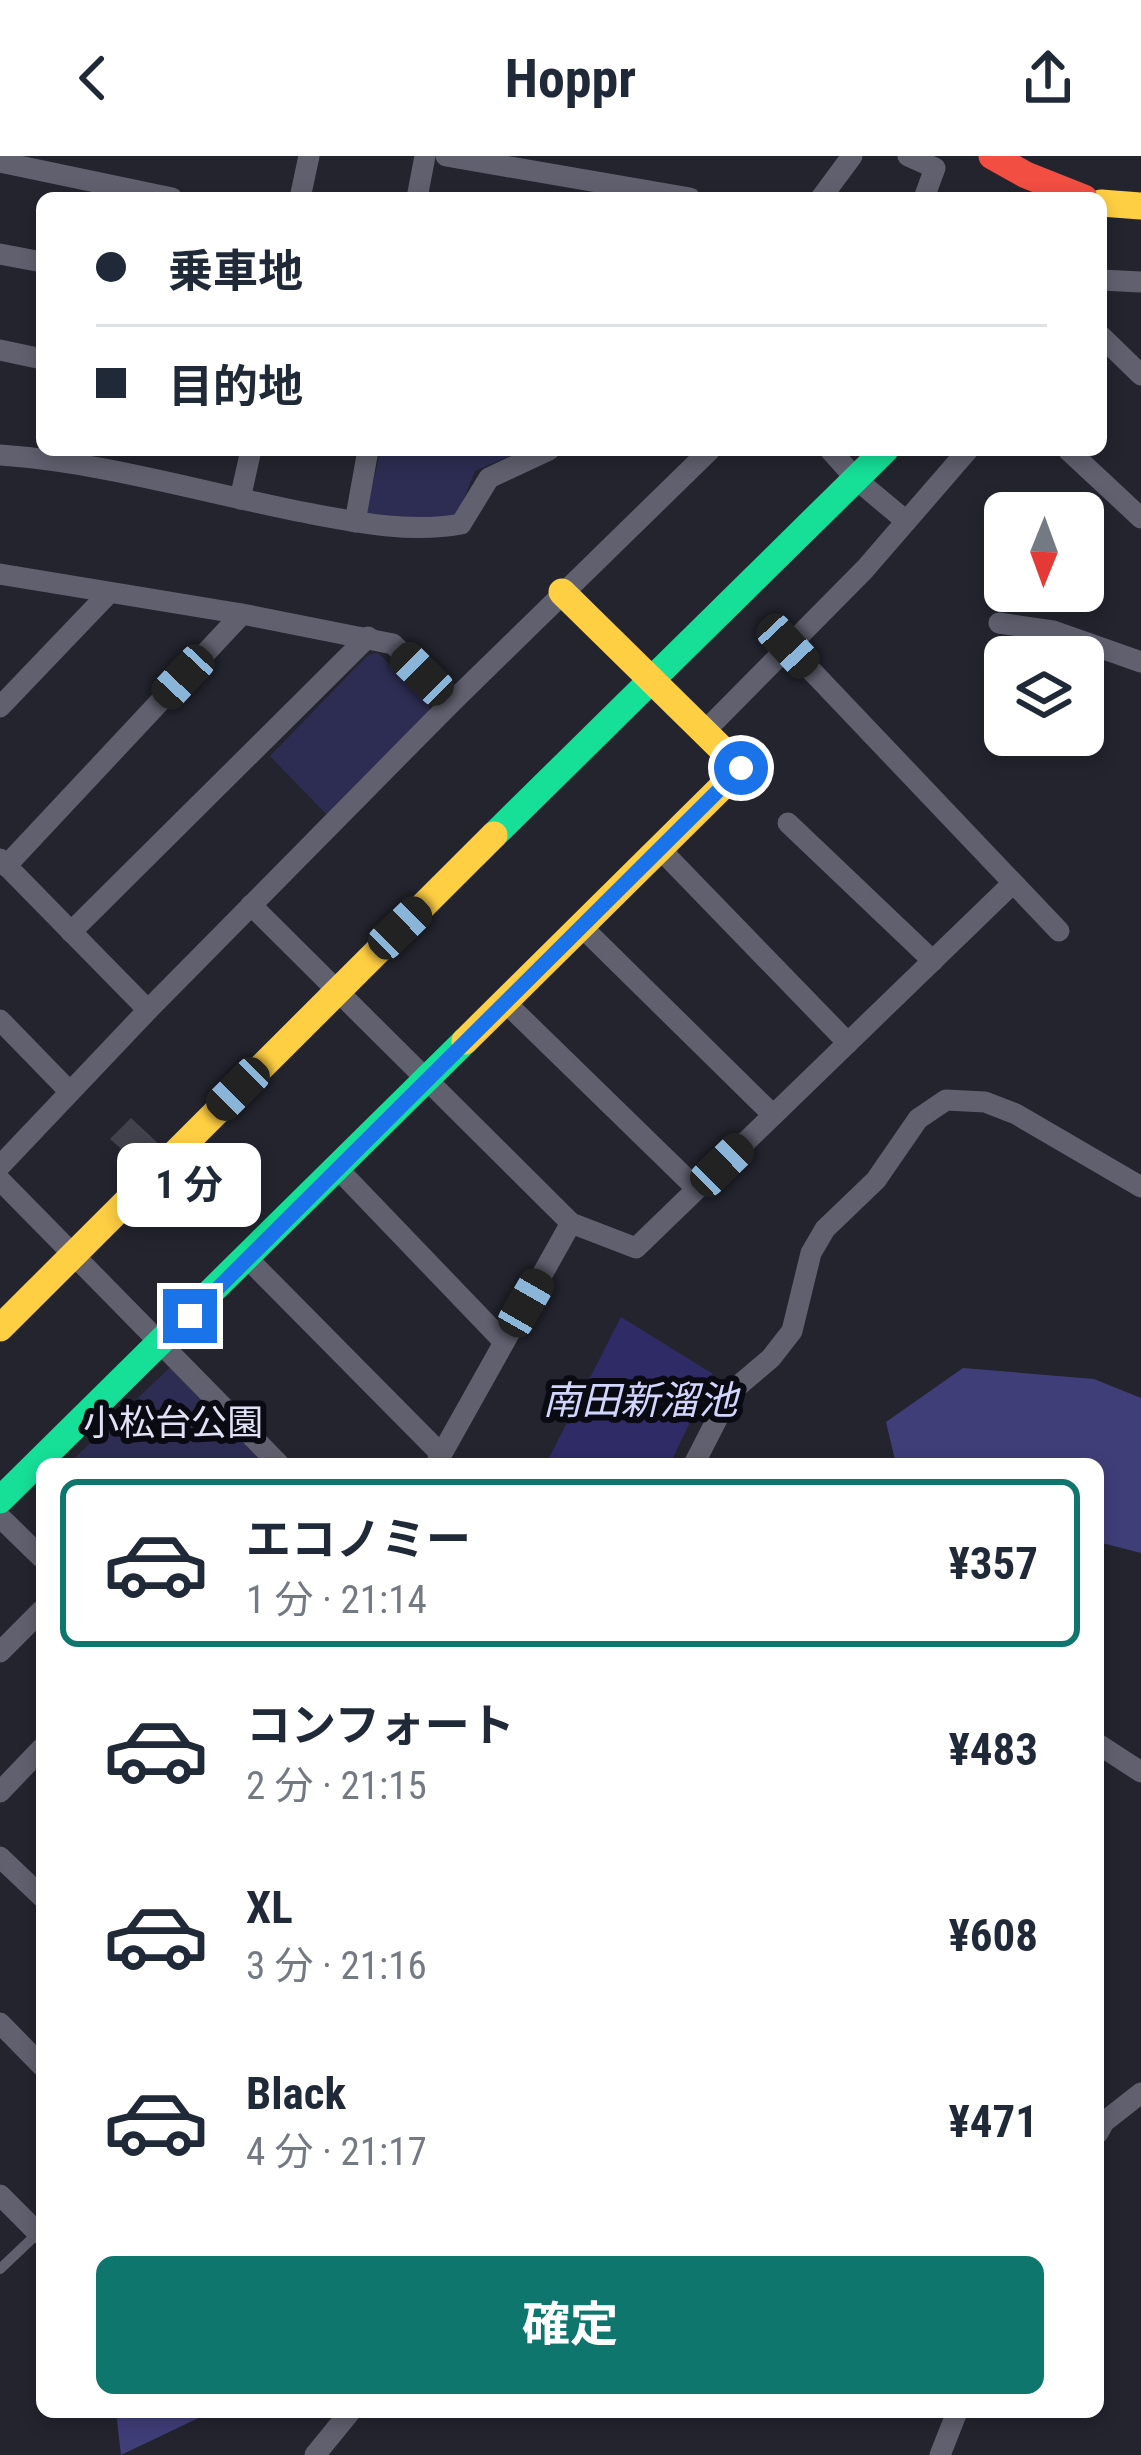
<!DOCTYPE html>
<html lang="ja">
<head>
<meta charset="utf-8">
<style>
	:root { --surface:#fff; --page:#f6f6f7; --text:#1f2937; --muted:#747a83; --line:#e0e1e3; --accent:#0f766e }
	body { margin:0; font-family:"Roboto Condensed","Noto Sans JP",sans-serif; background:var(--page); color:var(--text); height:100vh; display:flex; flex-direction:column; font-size:45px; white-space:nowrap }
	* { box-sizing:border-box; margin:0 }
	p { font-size:39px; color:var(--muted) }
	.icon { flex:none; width:66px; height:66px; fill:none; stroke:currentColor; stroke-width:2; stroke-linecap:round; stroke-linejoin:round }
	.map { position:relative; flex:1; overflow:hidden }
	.panel { position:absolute; left:36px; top:1302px; width:1068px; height:960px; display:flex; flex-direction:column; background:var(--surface); border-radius:18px; box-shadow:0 6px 18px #0003 }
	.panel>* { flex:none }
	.hud { position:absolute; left:36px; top:36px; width:1071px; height:264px; border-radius:18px; box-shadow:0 6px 18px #0003; display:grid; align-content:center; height:264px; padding:0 60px; background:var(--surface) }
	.needle { width:78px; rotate:181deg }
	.fabs { position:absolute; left:984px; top:336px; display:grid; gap:24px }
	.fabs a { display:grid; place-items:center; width:120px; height:120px; border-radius:18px; background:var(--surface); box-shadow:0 6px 18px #0003; font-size:60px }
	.end { position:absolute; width:54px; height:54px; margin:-27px; border:15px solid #1a73e8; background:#fff; box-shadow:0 0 0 6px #fff }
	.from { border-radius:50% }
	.bubble { position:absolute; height:84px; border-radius:18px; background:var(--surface); box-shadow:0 6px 18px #0003; font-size:39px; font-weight:700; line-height:84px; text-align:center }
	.car { position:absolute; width:36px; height:72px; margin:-36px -18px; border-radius:15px; box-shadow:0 0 9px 3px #0007; background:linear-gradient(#222 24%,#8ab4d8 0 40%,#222 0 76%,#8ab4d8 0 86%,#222 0) }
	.hud b { display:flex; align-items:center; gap:42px; height:114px; font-size:45px }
	.hud b+b { border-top:3px solid var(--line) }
	.hud i { width:30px; height:30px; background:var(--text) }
	ul { padding:21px 0 0; list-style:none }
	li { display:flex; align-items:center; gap:36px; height:168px; margin:0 24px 18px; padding:0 36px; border:6px solid transparent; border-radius:18px }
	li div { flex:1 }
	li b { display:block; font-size:45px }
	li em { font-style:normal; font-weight:700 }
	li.current { border-color:var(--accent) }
	li>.icon { width:108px; height:108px; stroke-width:1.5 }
	.primary-button { display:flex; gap:24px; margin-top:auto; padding:24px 60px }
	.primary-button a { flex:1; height:138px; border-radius:18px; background:var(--accent); color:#fff; font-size:48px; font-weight:700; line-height:138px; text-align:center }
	header { display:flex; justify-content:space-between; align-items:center; height:156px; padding:0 60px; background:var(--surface); font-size:54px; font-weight:700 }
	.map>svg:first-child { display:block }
	.green { fill:#2d2d53 }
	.forest { fill:#403e79 }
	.water { fill:#2f2b67 }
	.building { fill:#41424b }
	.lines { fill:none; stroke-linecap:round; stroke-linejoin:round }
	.lane { stroke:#60606f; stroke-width:10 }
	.street { stroke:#60606f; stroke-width:21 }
	.fast { stroke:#16e098; stroke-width:27 }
	.slow { stroke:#ffcf43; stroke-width:27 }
	.jam { stroke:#f24e42; stroke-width:27 }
	.route { stroke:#1a73e8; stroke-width:15 }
	.labels { text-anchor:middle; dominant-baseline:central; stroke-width:12; stroke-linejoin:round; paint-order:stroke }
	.park-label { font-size:36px; fill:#dfe1f5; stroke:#0a0a13 }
	.water-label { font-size:39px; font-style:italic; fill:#d2d5fd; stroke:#0a0a13 }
</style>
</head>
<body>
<header><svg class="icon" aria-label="back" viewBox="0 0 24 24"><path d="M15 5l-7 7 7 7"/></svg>Hoppr<svg class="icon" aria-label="share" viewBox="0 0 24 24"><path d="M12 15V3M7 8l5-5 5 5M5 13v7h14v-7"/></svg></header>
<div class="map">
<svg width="1141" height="2299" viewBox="0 0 1141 2299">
	<rect width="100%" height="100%" fill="#24242f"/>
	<!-- green -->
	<g class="green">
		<path d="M381,294H523L475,315L458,357L442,364L365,357Z"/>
		<path d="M378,497L430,546L429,558L328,660L270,600L368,499Z"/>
		<path d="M177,1205L267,1308H68Z"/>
	</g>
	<!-- forest -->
	<g class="forest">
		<path d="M963,1212L1094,1223L1141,1242V1397L1098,1386V1308H896L886,1266Z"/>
		<path d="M116,2256H211L121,2299Z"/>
	</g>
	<!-- water -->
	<path class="water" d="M621,1161L713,1218L670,1308H546Z"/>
	<!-- building -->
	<path class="building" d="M131,962L159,988L148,999L137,989L128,999L110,983Z"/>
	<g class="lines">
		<!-- lane -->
		<path class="lane" d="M0,2113L38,2077"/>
		<!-- street -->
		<g class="street">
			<path d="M446,0L690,42"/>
			<path d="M908,0L935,12L924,42"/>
			<path d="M0,6L172,42"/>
			<path d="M300,42L309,0"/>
			<path d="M417,42L425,0"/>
			<path d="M821,42L852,0"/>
			<path d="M0,98L42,106"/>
			<path d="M1101,124L1141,126"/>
			<path d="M1101,180L1141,219"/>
			<path d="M0,194L42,203"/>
			<path d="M830,294L857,324L906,365"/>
			<path d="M1068,294L1141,362"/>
			<path d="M0,299C101,306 198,335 297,355C350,365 408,378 461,368L489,322L549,294"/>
			<path d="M240,343L251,294"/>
			<path d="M355,366L368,294"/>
			<path d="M0,418L242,458L393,488L451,547"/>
			<path d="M999,467L1053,475L1141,506"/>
			<path d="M788,490L1059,775"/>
			<path d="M0,551L109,437"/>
			<path d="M703,577L865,413L968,294"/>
			<path d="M788,667L933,805"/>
			<path d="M660,693L848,887"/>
			<path d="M0,703L148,854"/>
			<path d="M6,710L242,458"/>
			<path d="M251,749L571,1067L636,1092L1012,728"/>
			<path d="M582,771L773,959"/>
			<path d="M71,776L368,481"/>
			<path d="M506,847L697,1033"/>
			<path d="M0,864L69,935"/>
			<path d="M0,1010L148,854L451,547L710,294"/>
			<path d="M338,1013L504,1186"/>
			<path d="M0,1024L279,1308"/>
			<path d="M248,1103L441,1298"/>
			<path d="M436,1308L571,1067"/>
			<path d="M694,1308L731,1236L771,1202L792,1175L811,1097L825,1073L876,1024L918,963L946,944L985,946L1016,958L1141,1031"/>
			<path d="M0,1361L42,1402"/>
			<path d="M0,1496L42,1454"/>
			<path d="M1098,1588L1141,1616"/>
			<path d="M0,1636L42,1592"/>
			<path d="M0,1701L42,1741"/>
			<path d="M0,1867L42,1910"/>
			<path d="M1098,1977L1104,1966L1141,1937"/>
			<path d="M0,2039L38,2077L42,2073"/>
			<path d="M315,2299L350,2256"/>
			<path d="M940,2299L957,2256"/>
		</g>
		<!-- fast -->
		<g class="fast">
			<path d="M494,679L885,294"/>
			<path d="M0,1344L465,885"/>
		</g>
		<!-- slow -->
		<g class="slow">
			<path d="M1101,47L1141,50"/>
			<path d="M465,885L741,612L562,436"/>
			<path d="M0,1172L494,679"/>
		</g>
		<!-- jam -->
		<path class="jam" d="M992,0L1026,19L1084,42"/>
	</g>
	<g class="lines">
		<!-- route -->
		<path class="route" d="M190,1160L741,612"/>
	</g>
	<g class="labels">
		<!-- park labels -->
		<g class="park-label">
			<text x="173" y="1267">小松台公園</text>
		</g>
		<!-- water labels -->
		<g class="water-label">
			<text x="640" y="1245">南田新溜池</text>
		</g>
	</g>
</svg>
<div class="fabs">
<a><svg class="needle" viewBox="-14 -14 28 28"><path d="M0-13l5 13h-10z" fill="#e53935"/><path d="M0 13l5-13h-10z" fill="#747a83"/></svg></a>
<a><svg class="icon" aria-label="layers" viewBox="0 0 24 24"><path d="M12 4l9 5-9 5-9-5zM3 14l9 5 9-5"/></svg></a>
</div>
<i class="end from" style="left:741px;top:612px"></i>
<i class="end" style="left:190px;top:1160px"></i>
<div class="bubble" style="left:117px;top:987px;width:144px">1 分</div>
<i class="car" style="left:788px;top:490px;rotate:137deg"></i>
<i class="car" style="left:422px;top:518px;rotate:315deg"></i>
<i class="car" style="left:183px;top:521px;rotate:223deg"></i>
<i class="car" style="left:400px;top:772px;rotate:46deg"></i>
<i class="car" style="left:238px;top:933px;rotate:225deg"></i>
<i class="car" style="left:722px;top:1009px;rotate:46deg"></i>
<i class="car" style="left:526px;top:1147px;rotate:30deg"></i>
<div class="hud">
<b><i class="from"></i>乗車地</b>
<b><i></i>目的地</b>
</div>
<section class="panel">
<ul>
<li class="current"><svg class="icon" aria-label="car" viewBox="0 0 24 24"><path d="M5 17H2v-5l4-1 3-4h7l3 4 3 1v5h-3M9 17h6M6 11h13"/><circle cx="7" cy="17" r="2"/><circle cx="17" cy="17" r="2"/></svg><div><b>エコノミー</b><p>1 分 · 21:14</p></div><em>¥357</em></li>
<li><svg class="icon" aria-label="car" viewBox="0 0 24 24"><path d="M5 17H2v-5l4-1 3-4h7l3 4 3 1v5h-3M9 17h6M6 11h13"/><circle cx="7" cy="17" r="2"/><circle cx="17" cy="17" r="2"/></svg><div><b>コンフォート</b><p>2 分 · 21:15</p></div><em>¥483</em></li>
<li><svg class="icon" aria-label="car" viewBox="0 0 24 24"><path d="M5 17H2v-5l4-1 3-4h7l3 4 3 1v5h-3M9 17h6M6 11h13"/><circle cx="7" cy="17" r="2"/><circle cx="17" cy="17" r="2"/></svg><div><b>XL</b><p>3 分 · 21:16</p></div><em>¥608</em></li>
<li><svg class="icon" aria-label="car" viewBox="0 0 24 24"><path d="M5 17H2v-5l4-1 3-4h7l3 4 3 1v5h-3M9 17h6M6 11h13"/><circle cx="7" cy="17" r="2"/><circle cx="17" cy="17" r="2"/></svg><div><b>Black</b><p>4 分 · 21:17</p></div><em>¥471</em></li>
</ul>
<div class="primary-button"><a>確定</a></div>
</section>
</div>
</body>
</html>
